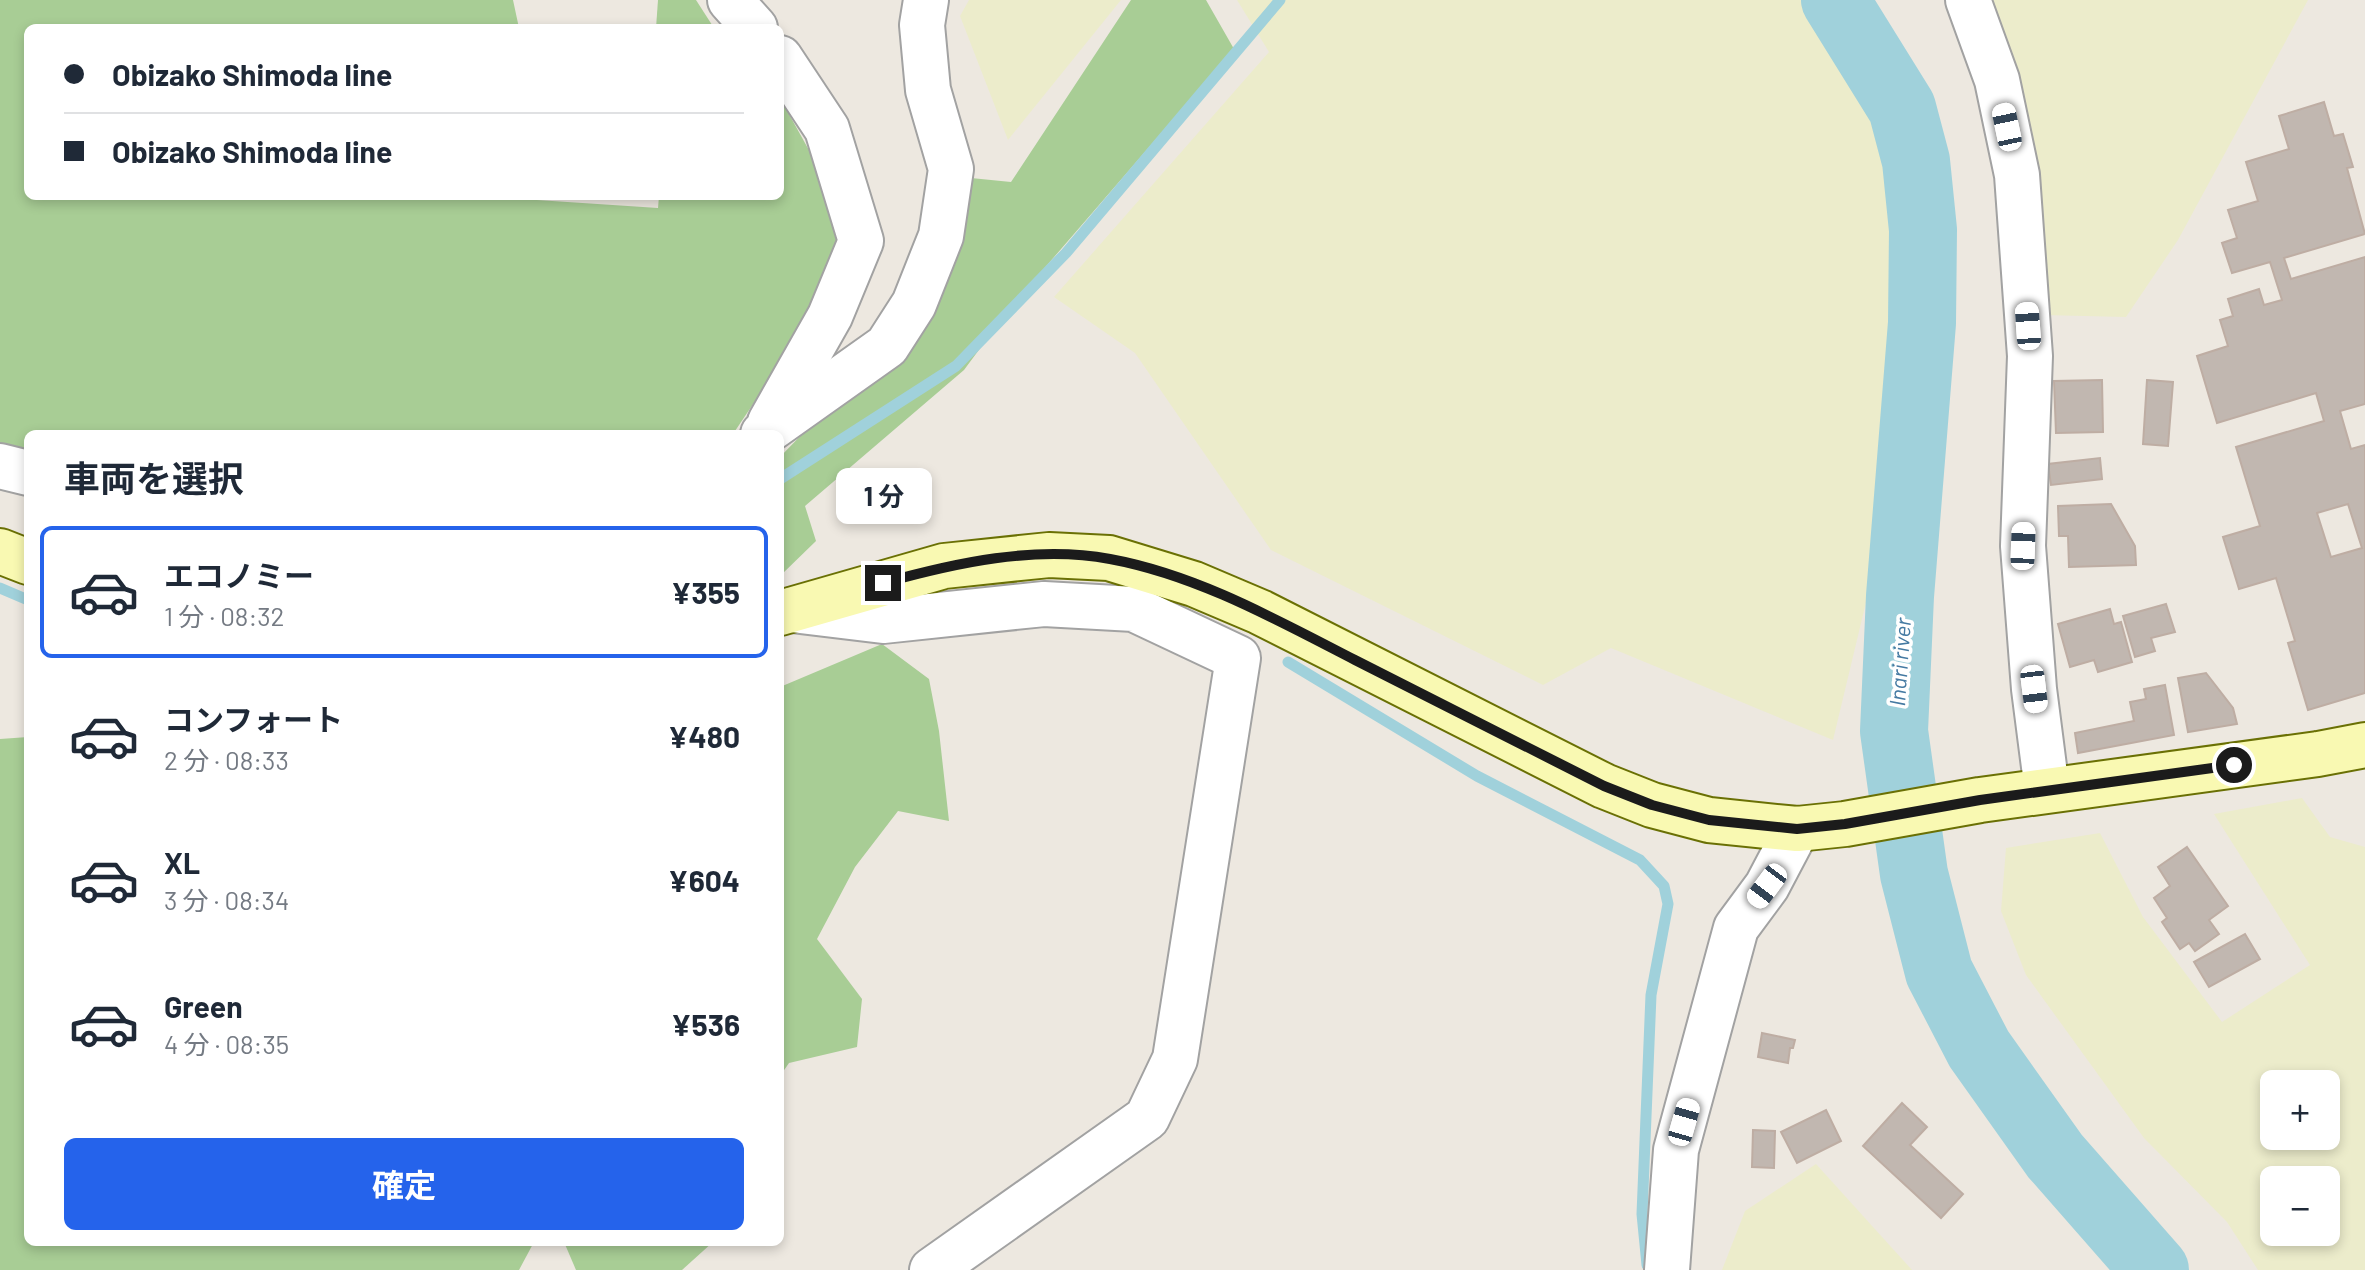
<!DOCTYPE html>
<html lang="ja">
<head>
<meta charset="utf-8">
<style>
	:root { --surface:#fff; --page:#f2f2f3; --text:#1f2937; --muted:#747a83; --line:#e0e1e3; --accent:#2563eb }
	body { margin:0; font-family:Barlow,"Noto Sans JP",sans-serif; background:var(--page); color:var(--text); height:100vh; display:flex; flex-direction:column; font-size:30px; white-space:nowrap }
	* { box-sizing:border-box; margin:0 }
	p { font-size:26px; color:var(--muted) }
	.icon { flex:none; width:44px; height:44px; fill:none; stroke:currentColor; stroke-width:2; stroke-linecap:round; stroke-linejoin:round }
	.map { position:relative; flex:1; overflow:hidden }
	.sheet { position:absolute; left:24px; top:430px; width:760px; height:816px; display:flex; flex-direction:column; background:var(--surface); border-radius:12px; box-shadow:0 4px 12px #0003 }
	.sheet>* { flex:none }
	.top-card { position:absolute; left:24px; top:24px; width:760px; height:176px; border-radius:12px; box-shadow:0 4px 12px #0003; display:grid; align-content:center; height:176px; padding:0 40px; background:var(--surface) }
	.tools { position:absolute; left:2260px; top:1070px; display:grid; gap:16px }
	.tools a { display:grid; place-items:center; width:80px; height:80px; border-radius:12px; background:var(--surface); box-shadow:0 4px 12px #0003; font-size:40px }
	.end { position:absolute; width:36px; height:36px; margin:-18px; border:10px solid #1b1b1b; background:#fff; box-shadow:0 0 0 4px #fff }
	.from { border-radius:50% }
	.bubble { position:absolute; height:56px; border-radius:12px; background:var(--surface); box-shadow:0 4px 12px #0003; font-size:26px; font-weight:700; line-height:56px; text-align:center }
	.car { position:absolute; width:24px; height:48px; margin:-24px -12px; border-radius:10px; box-shadow:0 0 6px 2px #0007; background:linear-gradient(#fff 24%,#345 0 40%,#fff 0 76%,#345 0 86%,#fff 0) }
	.top-card b { display:flex; align-items:center; gap:28px; height:76px; font-size:30px }
	.top-card b+b { border-top:2px solid var(--line) }
	.top-card i { width:20px; height:20px; background:var(--text) }
	ul { padding:0; list-style:none }
	li { display:flex; align-items:center; gap:24px; height:132px; margin:0 16px 12px; padding:0 24px; border:4px solid transparent; border-radius:12px }
	li div { flex:1 }
	li b { display:block; font-size:30px }
	li em { font-style:normal; font-weight:700 }
	li.on { border-color:var(--accent) }
	li>.icon { width:72px; height:72px; stroke-width:1.5 }
	h2 { padding:0 40px; font-size:36px; line-height:96px }
	.button { display:flex; gap:16px; margin-top:auto; padding:16px 40px }
	.button a { flex:1; height:92px; border-radius:12px; background:var(--accent); color:#fff; font-size:32px; font-weight:700; line-height:92px; text-align:center }
	.map>svg:first-child { display:block }
	.farmland { fill:#ececcb; fill-rule:evenodd }
	.forest { fill:#a8cd95 }
	.lines { fill:none; stroke-linecap:round; stroke-linejoin:round }
	.stream { stroke:#a0d1db; stroke-width:11 }
	.river { stroke:#a0d1db; stroke-width:68 }
	.building { fill:#c1b7b0; stroke:#beada3; stroke-width:2; fill-rule:evenodd }
	.minor-casing { stroke:#a2a2a2; stroke-width:48 }
	.secondary-casing { stroke:#6a7004; stroke-width:48 }
	.minor { stroke:#fff; stroke-width:44 }
	.secondary { stroke:#f9f9b2; stroke-width:44 }
	.route { stroke:#1b1b1b; stroke-width:10 }
	.labels { text-anchor:middle; dominant-baseline:central; stroke-width:7; stroke-linejoin:round; paint-order:stroke }
	.water-label { font-size:22px; font-style:italic; fill:#457aa2; stroke:#fff }
</style>
</head>
<body>
<div class="map">
<svg width="2365" height="1270" viewBox="0 0 2365 1270">
	<rect width="100%" height="100%" fill="#ede8e0"/>
	<!-- farmland -->
	<g class="farmland">
		<path d="M969,0H1121L1008,140L960,16Z"/>
		<path d="M1237,0H1804L1873,106L1905,236L1885,523L1833,740L1611,648L1543,685L1271,550L1135,353L1054,297L1269,52Z"/>
		<path d="M1985,0H2308L2178,240L2126,317L2042,315Z"/>
		<path d="M2302,798L2330,837L2365,847V1270H2258L2227,1222L2144,1138L2026,975L2001,911L2006,848L2100,833L2143,917L2222,1022L2310,965L2214,814ZM2326,1084V1136H2274V1084ZM2326,1180V1232H2274V1180Z"/>
		<path d="M1816,1164L1912,1270H1722L1745,1211Z"/>
	</g>
	<!-- forest -->
	<g class="forest">
		<path d="M0,0H513L519,28H28V196H521L522,199L658,208L659,196H780V98L820,170L841,231L836,280L733,434H28V460L0,455Z"/>
		<path d="M658,0H696L714,28H656Z"/>
		<path d="M1131,0H1206L1234,49L1010,308L964,370L805,506L816,541L780,576V457L838,397L971,178L1011,182Z"/>
		<path d="M882,644L929,679L939,731L949,821L898,811L855,867L817,939L862,999L857,1047L789,1063L780,1076V687Z"/>
		<path d="M28,737V1242H534L519,1270H0V739Z"/>
		<path d="M564,1242H713L682,1270H576Z"/>
	</g>
	<g class="lines">
		<!-- stream -->
		<g class="stream">
			<path d="M780,479L956,366L1066,253L1280,0"/>
			<path d="M0,588L28,600"/>
			<path d="M1288,662L1477,776L1640,860L1664,886L1668,904L1651,995L1642,1214L1647,1265"/>
		</g>
		<!-- river -->
		<path class="river" d="M1835,0L1902,108L1916,161L1923,230L1922,323L1900,596L1894,731L1914,874L1939,972L1979,1049L2055,1156L2155,1270"/>
	</g>
	<!-- building -->
	<g class="building">
		<path d="M2324,102L2334,136L2343,134L2353,167L2347,168L2365,234L2284,258L2291,279L2365,257V404L2340,411L2351,449L2365,445V693L2308,710L2288,643L2295,641L2276,578L2239,589L2223,537L2260,526L2236,447L2324,421L2316,393L2217,423L2197,356L2228,346L2220,320L2233,316L2228,299L2259,289L2264,305L2282,300L2270,262L2232,273L2222,243L2237,238L2228,210L2258,201L2246,162L2289,149L2279,116ZM2348,504L2362,548L2331,557L2317,513Z"/>
		<path d="M2102,380L2103,432L2056,433L2054,381Z"/>
		<path d="M2147,380L2173,382L2168,446L2143,444Z"/>
		<path d="M2100,458L2102,479L2051,485L2048,464Z"/>
		<path d="M2111,504L2135,546L2136,565L2069,567L2068,536H2059L2058,506Z"/>
		<path d="M2166,604L2175,632L2151,638L2155,651L2135,657L2123,616Z"/>
		<path d="M2110,609L2114,624L2121,622L2132,662L2098,672L2094,660L2070,667L2058,624Z"/>
		<path d="M2206,673L2233,708L2237,724L2188,732L2178,678Z"/>
		<path d="M2165,685L2174,735L2078,753L2075,733L2134,721L2130,702L2146,699L2144,689Z"/>
		<path d="M2187,847L2228,906L2209,920L2219,934L2195,951L2189,943L2180,949L2162,922L2167,918L2154,898L2170,886L2158,867Z"/>
		<path d="M2245,934L2260,959L2209,987L2194,962Z"/>
		<path d="M1762,1033L1795,1040L1793,1048H1790L1788,1063L1758,1057Z"/>
		<path d="M1902,1103L1927,1127L1910,1145L1963,1194L1941,1218L1863,1146Z"/>
		<path d="M1826,1110L1841,1141L1797,1163L1781,1132Z"/>
		<path d="M1753,1130L1775,1131L1774,1168L1752,1167Z"/>
	</g>
	<g class="lines">
		<defs>
			<g id="minor">
				<path d="M730,0L755,28"/>
				<path d="M1968,0L1997,80L2017,175L2030,356L2023,546L2034,689L2047,790"/>
				<path d="M770,422L830,316L861,241L827,129L780,58"/>
				<path d="M763,434L887,346L914,304L941,236L951,169L928,90L922,25L926,0"/>
				<path d="M0,466L28,473"/>
				<path d="M792,610L883,621L1044,604L1134,609L1238,658L1175,1059L1147,1118L932,1270"/>
				<path d="M1667,1270L1676,1150L1736,928L1767,886L1797,829"/>
			</g>
			<g id="secondary">
				<path d="M0,551L28,562"/>
				<path d="M780,613L944,566L1049,555L1109,558L1194,584L1260,612L1604,786L1652,805L1709,820L1797,829L1845,824L1980,800L2318,754L2365,745"/>
			</g>
		</defs>
		<!-- minor casing -->
		<use href="#minor" class="minor-casing"/>
		<!-- secondary casing -->
		<use href="#secondary" class="secondary-casing"/>
		<!-- minor -->
		<use href="#minor" class="minor"/>
		<!-- secondary -->
		<use href="#secondary" class="secondary"/>
	</g>
	<g class="lines">
		<!-- route -->
		<path class="route" d="M883,583C955,563 1035,545 1110,559C1197,575 1277,620 1355,660C1438,702 1521,744 1604,786L1652,805L1709,820L1797,829L1845,824L1980,800L2234,765"/>
	</g>
	<g class="labels">
		<!-- water labels -->
		<g class="water-label">
			<text transform="translate(1899 662) rotate(-86)">Inari river</text>
		</g>
	</g>
</svg>
<div class="tools">
<a>+</a>
<a>−</a>
</div>
<i class="end from" style="left:2234px;top:765px"></i>
<i class="end" style="left:883px;top:583px"></i>
<div class="bubble" style="left:836px;top:468px;width:96px">1 分</div>
<i class="car" style="left:2007px;top:127px;rotate:348deg"></i>
<i class="car" style="left:2028px;top:326px;rotate:356deg"></i>
<i class="car" style="left:2023px;top:546px;rotate:2deg"></i>
<i class="car" style="left:2034px;top:689px;rotate:173deg"></i>
<i class="car" style="left:1767px;top:886px;rotate:217deg"></i>
<i class="car" style="left:1684px;top:1122px;rotate:16deg"></i>
<div class="top-card">
<b><i class="from"></i>Obizako Shimoda line</b>
<b><i></i>Obizako Shimoda line</b>
</div>
<section class="sheet">
<h2>車両を選択</h2>
<ul>
<li class="on"><svg class="icon" aria-label="car" viewBox="0 0 24 24"><path d="M5 17H2v-5l4-1 3-4h7l3 4 3 1v5h-3M9 17h6M6 11h13"/><circle cx="7" cy="17" r="2"/><circle cx="17" cy="17" r="2"/></svg><div><b>エコノミー</b><p>1 分 · 08:32</p></div><em>¥355</em></li>
<li><svg class="icon" aria-label="car" viewBox="0 0 24 24"><path d="M5 17H2v-5l4-1 3-4h7l3 4 3 1v5h-3M9 17h6M6 11h13"/><circle cx="7" cy="17" r="2"/><circle cx="17" cy="17" r="2"/></svg><div><b>コンフォート</b><p>2 分 · 08:33</p></div><em>¥480</em></li>
<li><svg class="icon" aria-label="car" viewBox="0 0 24 24"><path d="M5 17H2v-5l4-1 3-4h7l3 4 3 1v5h-3M9 17h6M6 11h13"/><circle cx="7" cy="17" r="2"/><circle cx="17" cy="17" r="2"/></svg><div><b>XL</b><p>3 分 · 08:34</p></div><em>¥604</em></li>
<li><svg class="icon" aria-label="car" viewBox="0 0 24 24"><path d="M5 17H2v-5l4-1 3-4h7l3 4 3 1v5h-3M9 17h6M6 11h13"/><circle cx="7" cy="17" r="2"/><circle cx="17" cy="17" r="2"/></svg><div><b>Green</b><p>4 分 · 08:35</p></div><em>¥536</em></li>
</ul>
<div class="button"><a>確定</a></div>
</section>
</div>
</body>
</html>
